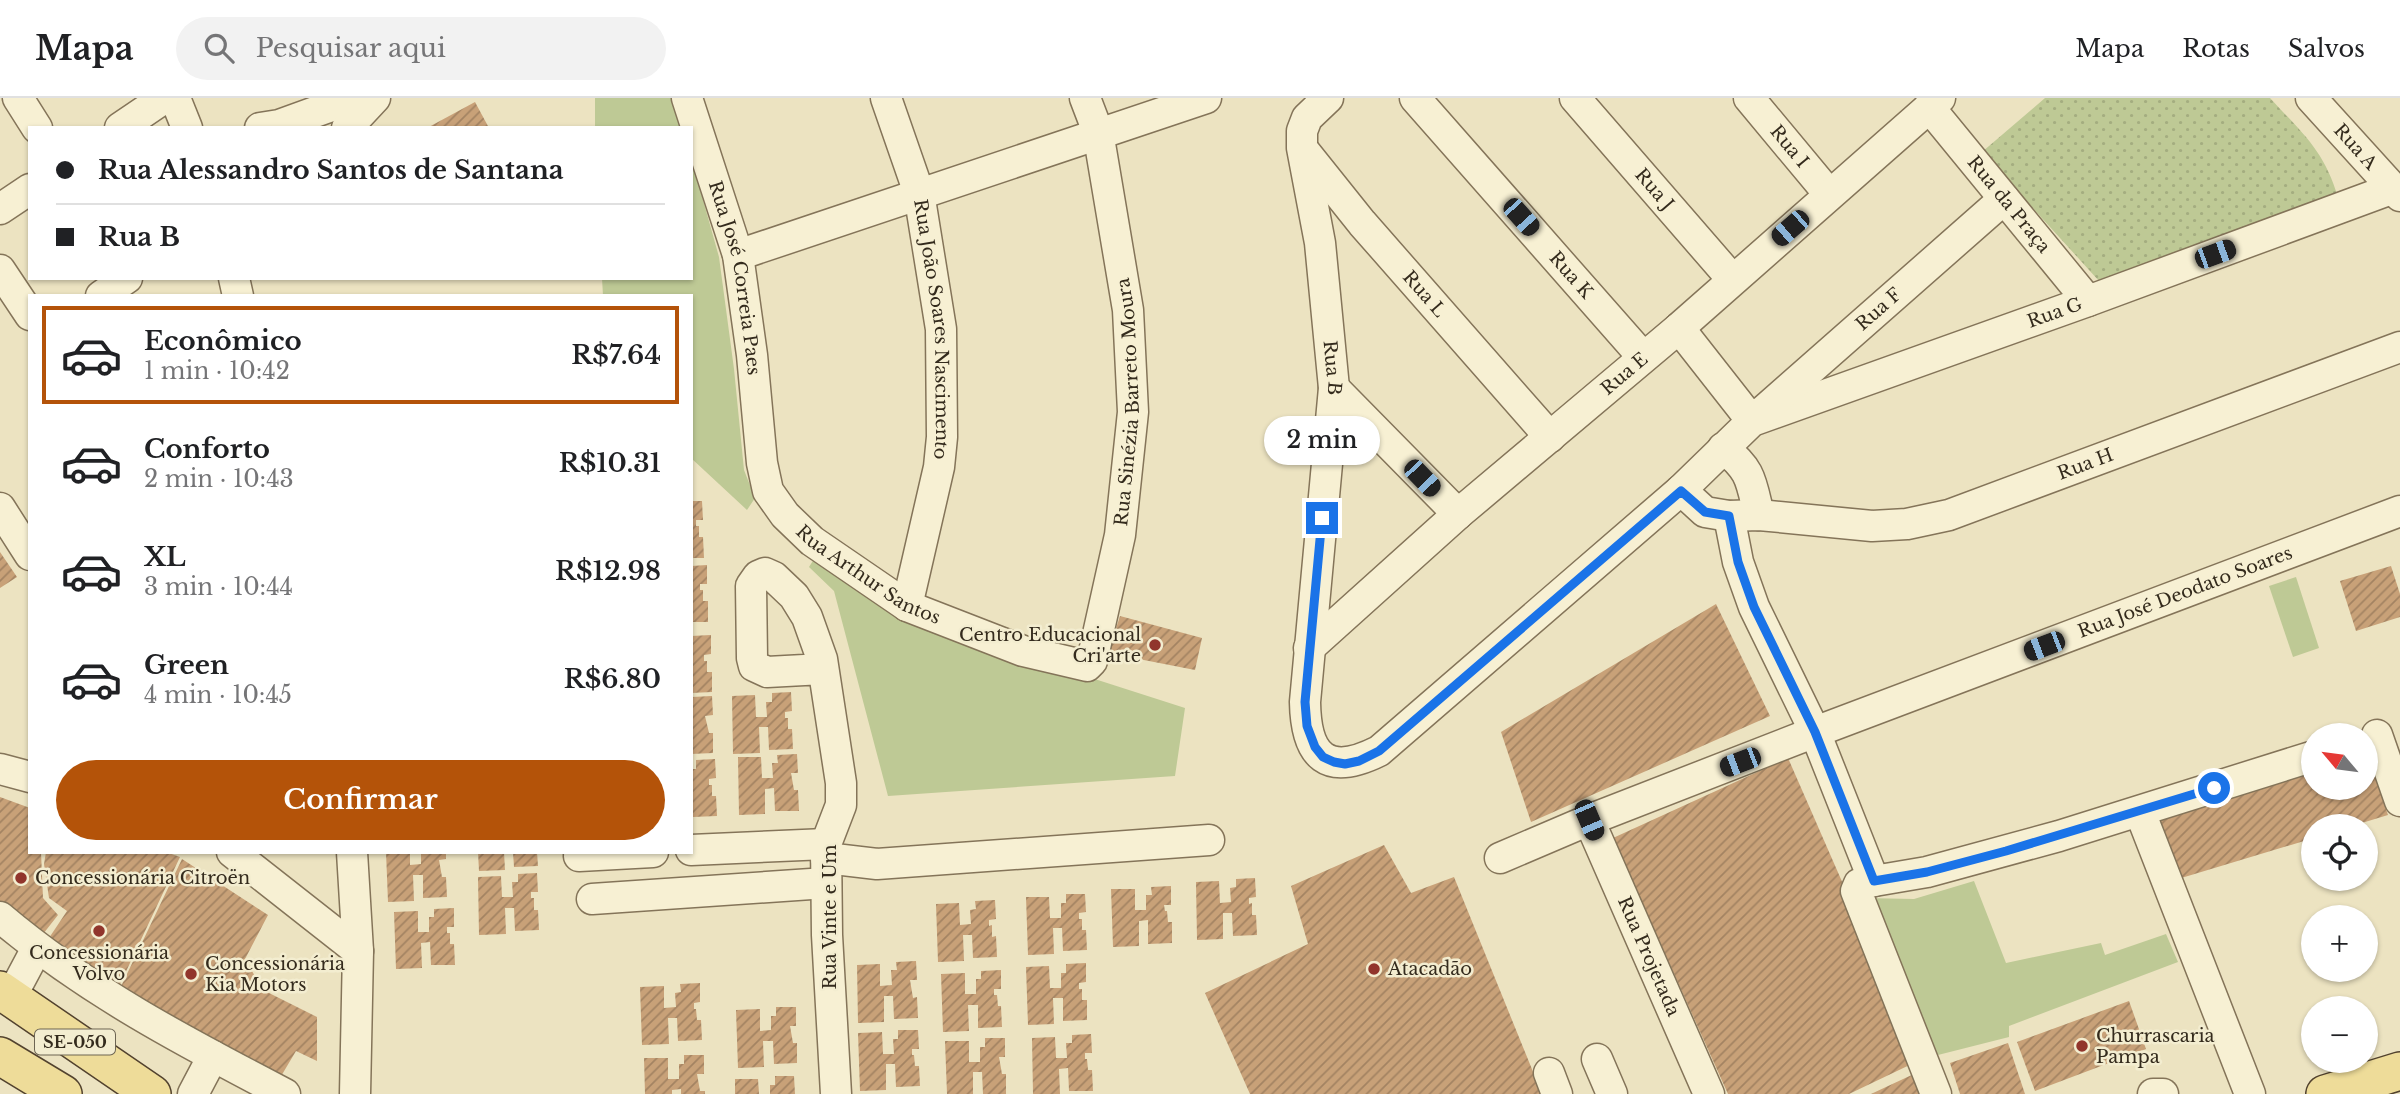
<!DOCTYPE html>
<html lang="pt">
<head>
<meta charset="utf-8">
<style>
	:root { --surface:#fff; --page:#f2f2f2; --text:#202124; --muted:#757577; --line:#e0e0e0; --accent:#b45309 }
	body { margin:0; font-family:"Libre Baskerville",serif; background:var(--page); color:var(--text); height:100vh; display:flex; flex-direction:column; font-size:26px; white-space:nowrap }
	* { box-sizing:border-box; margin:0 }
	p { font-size:23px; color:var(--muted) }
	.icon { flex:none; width:38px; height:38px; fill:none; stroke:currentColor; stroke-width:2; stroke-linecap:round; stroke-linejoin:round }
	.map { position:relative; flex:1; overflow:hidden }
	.side { position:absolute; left:28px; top:196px; width:665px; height:560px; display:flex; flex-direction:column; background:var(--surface); border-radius:0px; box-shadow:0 2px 5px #0004 }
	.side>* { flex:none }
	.hud { position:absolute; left:28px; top:28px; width:665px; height:154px; border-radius:0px; box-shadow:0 2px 5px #0004; display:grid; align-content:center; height:154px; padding:0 28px; background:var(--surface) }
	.needle { width:46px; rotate:299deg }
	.controls { position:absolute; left:2301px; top:625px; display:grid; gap:14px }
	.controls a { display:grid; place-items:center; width:77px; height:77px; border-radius:50%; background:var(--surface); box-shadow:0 2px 5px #0004; font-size:35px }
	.end { position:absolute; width:32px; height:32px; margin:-16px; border:9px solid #1a73e8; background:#fff; box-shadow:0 0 0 4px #fff }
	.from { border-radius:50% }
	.bubble { position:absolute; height:49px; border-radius:24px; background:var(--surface); box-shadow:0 2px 5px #0004; font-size:23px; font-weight:600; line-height:49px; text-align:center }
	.car { position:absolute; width:21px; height:42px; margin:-21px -10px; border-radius:9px; box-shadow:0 0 5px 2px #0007; background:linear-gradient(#222 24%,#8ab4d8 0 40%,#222 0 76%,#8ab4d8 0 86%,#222 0) }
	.hud b { display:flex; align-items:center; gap:24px; height:66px; font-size:26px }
	.hud b+b { border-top:2px solid var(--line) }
	.hud i { width:18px; height:18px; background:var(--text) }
	ul { padding:12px 0 0; list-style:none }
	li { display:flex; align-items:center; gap:21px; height:98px; margin:0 14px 10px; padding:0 14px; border:4px solid transparent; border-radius:0px }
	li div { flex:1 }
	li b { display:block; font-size:26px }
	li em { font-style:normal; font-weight:600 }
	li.selected { border-color:var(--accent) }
	li>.icon { width:63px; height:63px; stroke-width:1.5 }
	.cta { display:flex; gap:14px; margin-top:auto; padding:14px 28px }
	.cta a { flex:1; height:80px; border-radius:42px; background:var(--accent); color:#fff; font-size:28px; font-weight:600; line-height:80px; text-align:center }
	header { display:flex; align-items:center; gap:42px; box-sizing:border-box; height:98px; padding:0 35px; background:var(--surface); border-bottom:2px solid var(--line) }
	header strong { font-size:33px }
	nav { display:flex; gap:38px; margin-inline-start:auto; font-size:24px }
	.search { width:490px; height:63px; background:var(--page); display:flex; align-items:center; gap:18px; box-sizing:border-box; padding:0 24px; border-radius:38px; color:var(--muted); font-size:26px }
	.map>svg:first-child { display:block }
	.green { fill:#bec995 }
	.park { fill:url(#park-dots) }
	.building { fill:url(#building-hatch) }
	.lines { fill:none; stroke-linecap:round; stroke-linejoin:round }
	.minor-casing { stroke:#847459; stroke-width:33 }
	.major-casing { stroke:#52422e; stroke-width:40 }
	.minor { stroke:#f7f0d3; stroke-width:30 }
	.major { stroke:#eedc99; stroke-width:37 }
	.route { stroke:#1a73e8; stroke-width:9 }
	.poi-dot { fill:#91352c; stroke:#f3edd0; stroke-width:2.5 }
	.labels { text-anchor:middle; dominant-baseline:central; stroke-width:5; stroke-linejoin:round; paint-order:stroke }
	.shield { fill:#f3edd0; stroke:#6d6553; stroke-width:2 }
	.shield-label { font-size:16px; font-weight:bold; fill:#342b1d }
	.street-label { font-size:18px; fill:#342b1d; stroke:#f3edd0 }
	.poi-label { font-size:18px; fill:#342b1d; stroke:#f3edd0; text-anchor:start }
</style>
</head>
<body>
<header>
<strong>Mapa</strong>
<div class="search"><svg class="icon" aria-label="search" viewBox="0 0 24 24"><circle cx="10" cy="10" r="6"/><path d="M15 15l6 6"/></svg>Pesquisar aqui</div>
<nav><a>Mapa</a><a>Rotas</a><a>Salvos</a></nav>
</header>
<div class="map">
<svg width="2400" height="996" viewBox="0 0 2400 996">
	<defs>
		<pattern id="park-dots" width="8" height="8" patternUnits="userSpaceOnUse" patternTransform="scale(1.75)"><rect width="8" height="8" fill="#bec995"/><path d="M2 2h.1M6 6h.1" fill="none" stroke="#a4ad80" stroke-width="1.8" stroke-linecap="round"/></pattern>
		<pattern id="building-hatch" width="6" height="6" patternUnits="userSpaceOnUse" patternTransform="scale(1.75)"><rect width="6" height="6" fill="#c8a178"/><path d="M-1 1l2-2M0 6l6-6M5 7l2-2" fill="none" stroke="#a38362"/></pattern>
	</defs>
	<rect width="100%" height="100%" fill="#ece3c1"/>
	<!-- green -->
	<g class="green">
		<path d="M595,0H671L681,28L595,30Z"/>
		<path d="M691,59L719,159L734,271L744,372L755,400L747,412L691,360V198H603L602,180H691Z"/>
		<path d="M816,458L920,525L1185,610L1175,678L888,698L834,493L809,469Z"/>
		<path d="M2296,479L2319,550L2293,559L2269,488Z"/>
		<path d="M1974,783L2006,865L2101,845L2105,857L2166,836L2178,864L2009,928V939L1934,958L1865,800L1914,801Z"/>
	</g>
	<!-- park -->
	<path class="park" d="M2045,0H2270C2301,34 2325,53 2338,100L2099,183L1982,54Z"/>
	<!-- building -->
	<g class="building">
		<path d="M475,4L489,30H427Z"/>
		<path d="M691,403H702L703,422H696V428H699V439H703L704,460H691Z"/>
		<path d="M0,454L17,479L0,490Z"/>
		<path d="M707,467V486H700V492H703V503H708V524H691V468Z"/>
		<path d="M2391,468L2400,496V519L2356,533L2340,483Z"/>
		<path d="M1716,506L1770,618L1531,724L1501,634Z"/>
		<path d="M1120,518L1202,540L1195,572L1108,555Z"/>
		<path d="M711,537V556L704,557V563H707V574H712V594L691,595V538Z"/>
		<path d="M791,594L792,613L785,614V620H788V631H792L793,651L769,652L768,629H759L760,655L733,656L732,598L755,597L756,619H767L766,604H772V595Z"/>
		<path d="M712,598L713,617L705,618L709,635H713V655L691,656L692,599Z"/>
		<path d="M797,656L798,675H791L794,692H798L799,713H775L774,690L765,691V716L739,717L738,659H761L762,680H773L772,665H778L777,657Z"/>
		<path d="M2368,656L2388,717L2352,728H2314V740L2178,781L2157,720L2314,673V690H2366V657Z"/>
		<path d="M1788,660L1920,962L1849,996H1728L1613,740Z"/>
		<path d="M715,661L716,680L709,681V687H712V698H716L717,718L693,719L691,671H696V662Z"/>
		<path d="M0,699L30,710V754H41L43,800L58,817L36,845L0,813Z"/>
		<path d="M1384,747L1411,795L1454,779L1542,996H1250L1205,895L1308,846L1291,788Z"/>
		<path d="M46,754H166L180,759L113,901L41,852L67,813L49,800L44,766Z"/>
		<path d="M386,754H410V767L421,766V754H446V761L439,762L442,779H446L447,799L423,800V777H413L414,803L388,804Z"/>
		<path d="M478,754H504L505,772L479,773Z"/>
		<path d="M513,754H537L538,768L514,769Z"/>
		<path d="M182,761L268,817L245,861L263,892L317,919V963L296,953L277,985L115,901Z"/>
		<path d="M537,775L538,794H531V800H534V812H538L539,832L515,833L514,810H505L506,836L479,837L478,779L501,778L502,799H513L512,784H518V776Z"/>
		<path d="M1255,780L1256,799L1249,800V806L1252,805V817H1256L1257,837L1233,838L1232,815H1223V841L1197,842L1196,784L1219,783L1220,805L1231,804L1230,790L1236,789V781Z"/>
		<path d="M1171,788V807H1164L1165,813H1167L1168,824H1172V845L1148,846V822L1139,823V848L1113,849L1111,791H1135V812H1146V797H1152L1151,789Z"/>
		<path d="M1066,796H1085L1086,814L1079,815V821H1082V832H1086L1087,852L1063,853L1062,830H1053L1054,856L1028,857L1026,799H1049L1050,820H1061V805H1066Z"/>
		<path d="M995,802L996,821L989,822V828L992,827V839L996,838L997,859L973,860L972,837H963L964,863L938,864L936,806L959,805L960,827L971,826L970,812L976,811L975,803Z"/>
		<path d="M454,810V829H447V835H450V846H454L455,867H431L430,844L421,845L422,870L396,871L394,814L418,813V834H429V819H434V811Z"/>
		<path d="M916,863L917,882H910L913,900L917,899L918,920L894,921L893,898H884V924L858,925L857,867L880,866V888L892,887L891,872H897L896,864Z"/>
		<path d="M1086,865V884L1079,885V891H1082V902H1087V922L1063,923V900H1053L1054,926L1028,927L1026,869L1049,868L1050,890H1061V875H1066V866Z"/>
		<path d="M1001,872V891H994V897H997L998,908H1001L1002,929L978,930V907H968L969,933L943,934L941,876L965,875V896H976V881H981V873Z"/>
		<path d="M700,885V904L694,905V911H696L697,922H701L702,942L678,943L677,920H668L669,946L642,947L640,889L664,888V910L676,909L675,895L681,894L680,886Z"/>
		<path d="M2129,903L2146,951L2035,993L2017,944Z"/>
		<path d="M776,909H796V928H790L793,945H797V965L774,966L773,943H763L764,969L738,970L736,912L760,911V933L771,932V918H776Z"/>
		<path d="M898,932H918L919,951H912V957H914L915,968H919L920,988L896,989L895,966H886V992L860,993L858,935L882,934L883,956H894L893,941H898Z"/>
		<path d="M1091,936L1092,955H1085V961H1087L1088,972H1092L1093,993H1069L1068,970L1059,971L1060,996H1033L1032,940L1055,939L1056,960H1067L1066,945H1072V937Z"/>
		<path d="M985,940H1005V959H999L1002,976H1006V996H983L982,974H973V996H947L945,943H969V964H980V949H985Z"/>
		<path d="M2008,945L2025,996H1960L1950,965Z"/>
		<path d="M684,957H704V976H697L700,993H705V996H681V991L672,992V996H645L644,960H668V981H679V966H684Z"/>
		<path d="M1916,975L1926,996H1871Z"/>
		<path d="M775,978H794L795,996H770V987H775Z"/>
		<path d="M735,981H758L759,996H735Z"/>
	</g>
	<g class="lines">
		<defs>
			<g id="minor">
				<path d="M18,0L37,30"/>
				<path d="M175,0L187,30"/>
				<path id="s1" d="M687,0L738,157L752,257L762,365L768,393L785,417L812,443L907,508L1023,553L1087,568L1092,563L1120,437L1133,314L1128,212L1098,34L1085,0"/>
				<path id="s2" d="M886,0L919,95L941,231L942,339L939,369L907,508"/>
				<path id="s3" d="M1328,0L1307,20L1302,33V50L1320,145L1334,290L1305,604C1306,659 1327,679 1379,653L1681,392L1752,323L2088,203L2394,90"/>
				<path id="s4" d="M1415,0L1643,259"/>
				<path id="s5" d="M1575,0L1732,181"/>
				<path id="s6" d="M1749,0L1829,96"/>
				<path id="s7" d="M2311,0L2400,98"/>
				<path id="s8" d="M1929,9L2088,203"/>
				<path d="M120,30L164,0"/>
				<path d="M260,30L279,27L354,0"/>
				<path d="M347,30L375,0"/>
				<path id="s9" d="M1306,55L1362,125L1550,339"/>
				<path d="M0,111L30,91"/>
				<path d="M738,157L1206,0"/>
				<path d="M0,172L30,217"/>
				<path d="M234,180L238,198"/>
				<path d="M101,198L127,180"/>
				<path id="s10" d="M1679,230L1752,323L2004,101"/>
				<path d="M1334,290L1458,416"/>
				<path d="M1723,350C1752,372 1751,384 1759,417"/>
				<path id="s11" d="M1681,392L1705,414L1729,418L1759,417L1872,428L1907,426L1949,417L2400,249"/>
				<path d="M0,410L30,457"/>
				<path d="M1729,418L1738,464L1754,509L1815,634L1874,783L1927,774L2059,738L2314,658"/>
				<path id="s12" d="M1309,550L1458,416L1679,230L1940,0"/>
				<path d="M823,571L767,574L754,568L752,560L751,488L758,478L765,475L774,479L794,498L807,519L822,561L841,685V707L826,746L827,837L836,996"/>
				<path d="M2377,637L2400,703"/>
				<path d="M0,671L30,679"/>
				<path d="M2140,714L2250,996"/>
				<path id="s13" d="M1589,722L1709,996"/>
				<path d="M691,752L826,746"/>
				<path d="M232,754L358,853"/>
				<path d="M352,754L358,853L355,996"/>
				<path d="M579,758L653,754"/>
				<path d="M826,760L877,766L1209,742"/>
				<path id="s14" d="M1500,760L1589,722L1815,634L2400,413"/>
				<path d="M1874,783L1859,786L1856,793L1936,996"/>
				<path d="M592,801L826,785"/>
				<path d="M0,819C86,892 185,944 285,996"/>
				<path d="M11,899L37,850"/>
				<path d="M1597,961L1612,996"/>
				<path d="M1549,975L1557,996"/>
				<path d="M193,996L213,958"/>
				<path d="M2153,996H2163"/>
			</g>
			<g id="major">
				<path d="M0,892L152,996"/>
				<path d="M0,958L63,996"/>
				<path d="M2325,996L2400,973"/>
			</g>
		</defs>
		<!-- minor casing -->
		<use href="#minor" class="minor-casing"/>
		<!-- major casing -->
		<use href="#major" class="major-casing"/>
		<!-- minor -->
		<use href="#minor" class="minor"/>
		<!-- major -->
		<use href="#major" class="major"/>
	</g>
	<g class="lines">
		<!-- route -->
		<path class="route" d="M1322,420L1305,604L1307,628L1315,649L1323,659L1334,664L1345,666L1359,663L1379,653L1681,393L1705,414L1729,418L1738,464L1754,509L1815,634L1874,783L1927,774L2006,753L2214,690"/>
	</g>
	<!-- markers -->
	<g class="poi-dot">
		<circle cx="1155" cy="547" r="7"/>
		<circle cx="21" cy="780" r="7"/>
		<circle cx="99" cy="833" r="7"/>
		<circle cx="1374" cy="871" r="7"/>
		<circle cx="191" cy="876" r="7"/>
		<circle cx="2082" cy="948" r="7"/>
	</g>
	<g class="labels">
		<!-- shield labels -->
		<rect class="shield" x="35" y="931.5" width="80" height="25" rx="5"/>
		<g class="shield-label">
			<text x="75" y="944">SE-050</text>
		</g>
		<!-- street labels -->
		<g class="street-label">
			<text stroke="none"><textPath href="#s6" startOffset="63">Rua I</textPath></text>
			<text stroke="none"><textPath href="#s7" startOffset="66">Rua A</textPath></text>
			<text stroke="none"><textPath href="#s5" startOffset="121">Rua J</textPath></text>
			<text stroke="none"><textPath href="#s8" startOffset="126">Rua da Praça</textPath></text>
			<text stroke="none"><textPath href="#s4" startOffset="236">Rua K</textPath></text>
			<text stroke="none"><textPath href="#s1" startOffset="187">Rua José Correia Paes</textPath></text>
			<text stroke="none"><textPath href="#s9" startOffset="184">Rua L</textPath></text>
			<text stroke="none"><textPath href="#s10" startOffset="287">Rua F</textPath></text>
			<text stroke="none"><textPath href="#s3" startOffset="1556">Rua G</textPath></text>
			<text stroke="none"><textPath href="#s2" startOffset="238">Rua João Soares Nascimento</textPath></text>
			<text stroke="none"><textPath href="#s3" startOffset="282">Rua B</textPath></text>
			<text stroke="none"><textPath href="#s12" startOffset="418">Rua E</textPath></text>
			<text stroke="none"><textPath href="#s1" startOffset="1045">Rua Sinézia Barreto Moura</textPath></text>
			<text stroke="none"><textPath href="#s11" startOffset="424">Rua H</textPath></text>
			<text stroke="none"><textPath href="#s1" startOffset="536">Rua Arthur Santos</textPath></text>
			<text stroke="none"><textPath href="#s14" startOffset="735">Rua José Deodato Soares</textPath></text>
			<text transform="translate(830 819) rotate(-90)">Rua Vinte e Um</text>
			<text stroke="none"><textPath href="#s13" startOffset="149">Rua Projetada</textPath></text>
		</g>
		<!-- poi labels -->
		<g class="poi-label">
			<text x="1141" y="537" text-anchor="end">Centro Educacional<tspan x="1141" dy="21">Cri'arte</tspan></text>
			<text x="35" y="780">Concessionária Citroën</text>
			<text x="99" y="855" text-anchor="middle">Concessionária<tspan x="99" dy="21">Volvo</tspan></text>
			<text x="205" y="866">Concessionária<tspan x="205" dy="21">Kia Motors</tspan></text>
			<text x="1388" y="871">Atacadão</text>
			<text x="2096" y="938">Churrascaria<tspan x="2096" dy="21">Pampa</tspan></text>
		</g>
	</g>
</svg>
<div class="controls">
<a><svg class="needle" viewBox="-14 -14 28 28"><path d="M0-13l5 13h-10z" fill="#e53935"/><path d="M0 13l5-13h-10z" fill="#757577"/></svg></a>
<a><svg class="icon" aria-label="locate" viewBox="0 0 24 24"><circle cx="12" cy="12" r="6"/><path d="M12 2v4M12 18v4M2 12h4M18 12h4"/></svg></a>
<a>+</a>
<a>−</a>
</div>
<i class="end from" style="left:2214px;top:690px"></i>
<i class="end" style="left:1322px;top:420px"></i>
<div class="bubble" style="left:1264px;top:318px;width:116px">2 min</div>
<i class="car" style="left:1521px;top:119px;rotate:138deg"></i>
<i class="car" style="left:1790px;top:130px;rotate:229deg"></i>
<i class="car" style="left:2215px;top:156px;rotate:70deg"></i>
<i class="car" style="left:1422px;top:380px;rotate:136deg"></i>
<i class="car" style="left:2044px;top:548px;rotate:249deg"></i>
<i class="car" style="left:1740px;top:664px;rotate:249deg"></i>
<i class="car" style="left:1589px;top:722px;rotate:157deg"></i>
<div class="hud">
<b><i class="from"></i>Rua Alessandro Santos de Santana</b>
<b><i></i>Rua B</b>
</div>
<section class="side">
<ul>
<li class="selected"><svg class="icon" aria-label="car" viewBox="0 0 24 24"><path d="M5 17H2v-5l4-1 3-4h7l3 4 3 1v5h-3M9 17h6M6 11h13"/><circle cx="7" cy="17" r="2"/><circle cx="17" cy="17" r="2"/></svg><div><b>Econômico</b><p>1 min · 10:42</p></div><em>R$7.64</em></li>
<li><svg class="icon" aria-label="car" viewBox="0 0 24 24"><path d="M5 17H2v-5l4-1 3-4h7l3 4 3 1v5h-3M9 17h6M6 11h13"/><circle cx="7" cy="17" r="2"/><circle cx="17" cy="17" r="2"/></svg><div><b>Conforto</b><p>2 min · 10:43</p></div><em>R$10.31</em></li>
<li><svg class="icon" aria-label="car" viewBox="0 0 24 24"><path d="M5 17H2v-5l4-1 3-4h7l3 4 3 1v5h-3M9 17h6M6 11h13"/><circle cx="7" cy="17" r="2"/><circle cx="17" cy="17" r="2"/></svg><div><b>XL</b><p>3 min · 10:44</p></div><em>R$12.98</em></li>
<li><svg class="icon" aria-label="car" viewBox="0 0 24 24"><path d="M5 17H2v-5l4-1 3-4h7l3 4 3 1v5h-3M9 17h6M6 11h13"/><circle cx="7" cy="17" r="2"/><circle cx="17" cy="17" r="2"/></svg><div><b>Green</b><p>4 min · 10:45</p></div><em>R$6.80</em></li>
</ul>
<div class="cta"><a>Confirmar</a></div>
</section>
</div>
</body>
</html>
